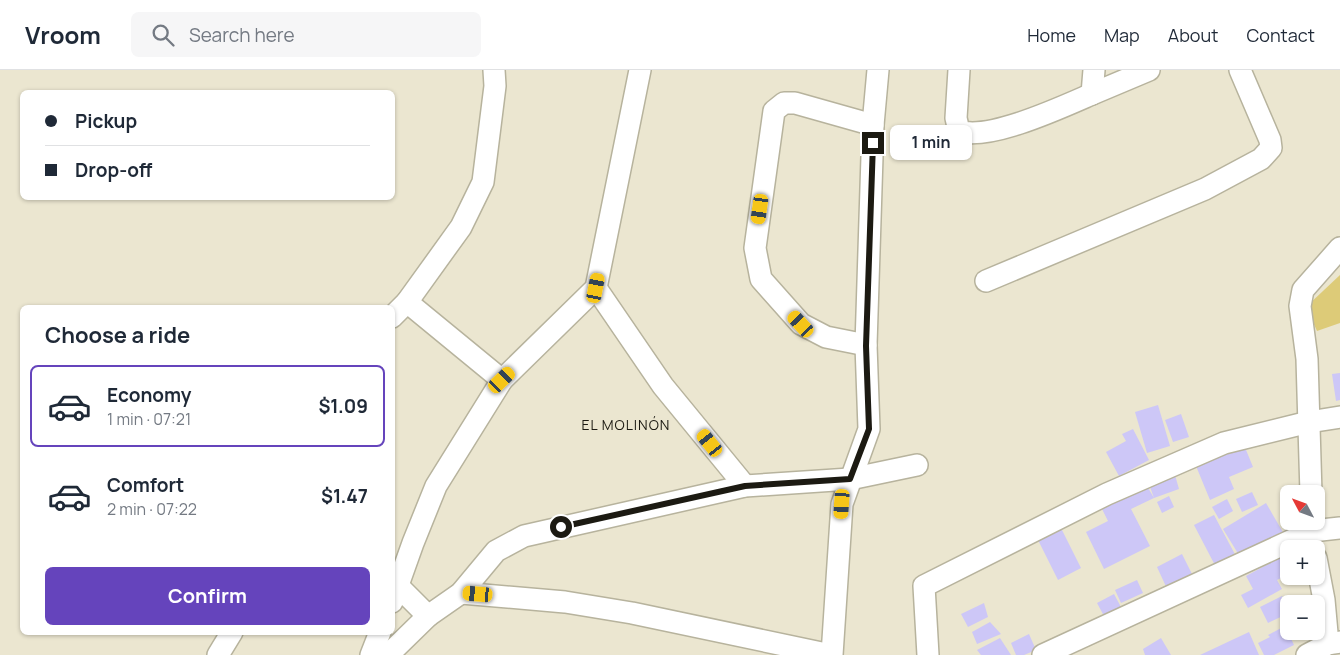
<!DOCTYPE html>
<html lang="en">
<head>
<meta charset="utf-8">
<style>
	:root { --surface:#fff; --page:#f6f6f7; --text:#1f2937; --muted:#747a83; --line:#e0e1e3; --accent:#6544bc }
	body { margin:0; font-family:Manrope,sans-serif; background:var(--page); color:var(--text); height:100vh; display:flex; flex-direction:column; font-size:19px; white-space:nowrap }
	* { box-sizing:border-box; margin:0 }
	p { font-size:16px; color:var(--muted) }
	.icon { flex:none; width:28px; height:28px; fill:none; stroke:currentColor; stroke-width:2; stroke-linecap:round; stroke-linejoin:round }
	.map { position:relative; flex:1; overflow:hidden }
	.side { position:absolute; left:20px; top:235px; width:375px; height:330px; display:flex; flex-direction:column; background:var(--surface); border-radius:8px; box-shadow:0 1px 4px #0004 }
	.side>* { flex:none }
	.top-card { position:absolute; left:20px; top:20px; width:375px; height:110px; border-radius:8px; box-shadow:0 1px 4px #0004; display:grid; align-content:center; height:110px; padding:0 25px; background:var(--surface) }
	.needle { width:32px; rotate:311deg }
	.tools { position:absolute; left:1280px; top:415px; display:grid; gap:10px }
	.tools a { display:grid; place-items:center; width:45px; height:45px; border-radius:8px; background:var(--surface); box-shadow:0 1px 4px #0004; font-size:25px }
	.end { position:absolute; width:22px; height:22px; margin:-11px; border:6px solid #1c1a12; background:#fff; box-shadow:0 0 0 2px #fff }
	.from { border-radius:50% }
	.bubble { position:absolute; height:35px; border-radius:8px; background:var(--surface); box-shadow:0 1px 4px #0004; font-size:16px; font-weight:700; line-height:35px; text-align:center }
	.car { position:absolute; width:15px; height:30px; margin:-15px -8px; border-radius:6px; box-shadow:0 0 4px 1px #0007; background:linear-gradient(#f5c518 24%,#345 0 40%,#f5c518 0 76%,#345 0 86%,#f5c518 0) }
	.top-card b { display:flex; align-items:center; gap:18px; height:48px; font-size:19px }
	.top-card b+b { border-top:1px solid var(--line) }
	.top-card i { width:12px; height:12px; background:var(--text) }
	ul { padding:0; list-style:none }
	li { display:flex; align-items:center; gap:15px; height:82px; margin:0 10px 8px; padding:0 15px; border:2px solid transparent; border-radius:8px }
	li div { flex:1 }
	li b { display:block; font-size:19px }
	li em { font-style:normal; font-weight:700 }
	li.on { border-color:var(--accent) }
	li>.icon { width:45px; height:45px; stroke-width:1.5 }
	h2 { padding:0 25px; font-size:22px; line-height:60px }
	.button { display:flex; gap:10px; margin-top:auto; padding:10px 25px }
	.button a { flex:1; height:58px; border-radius:8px; background:var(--accent); color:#fff; font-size:20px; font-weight:700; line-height:58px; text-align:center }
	header { display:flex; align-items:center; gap:30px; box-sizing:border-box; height:70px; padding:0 25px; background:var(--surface); border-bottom:1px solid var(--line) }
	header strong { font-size:24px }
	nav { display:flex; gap:28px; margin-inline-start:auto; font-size:18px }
	.search { width:350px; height:45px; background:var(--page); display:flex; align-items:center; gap:12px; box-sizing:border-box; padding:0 18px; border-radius:8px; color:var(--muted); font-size:19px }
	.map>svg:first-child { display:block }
	.green { fill:#ddcb78 }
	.building { fill:#cdc7f7 }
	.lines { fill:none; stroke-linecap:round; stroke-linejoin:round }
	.minor-casing { stroke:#b7b39d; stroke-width:24 }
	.minor { stroke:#fff; stroke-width:21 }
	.route { stroke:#1c1a12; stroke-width:6 }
	.labels { text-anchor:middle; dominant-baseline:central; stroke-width:4; stroke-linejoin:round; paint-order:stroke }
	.neighbourhood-label { font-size:14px; letter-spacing:1px; fill:#1c1a12; stroke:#ebe6d0 }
</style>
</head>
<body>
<header>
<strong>Vroom</strong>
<div class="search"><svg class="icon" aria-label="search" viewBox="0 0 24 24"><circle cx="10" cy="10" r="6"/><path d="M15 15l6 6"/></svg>Search here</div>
<nav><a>Home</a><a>Map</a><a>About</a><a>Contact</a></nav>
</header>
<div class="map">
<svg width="1340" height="585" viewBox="0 0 1340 585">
	<rect width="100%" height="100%" fill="#ebe6d0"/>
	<!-- green -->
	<path class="green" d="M1340,205V253L1317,261L1306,237Z"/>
	<!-- building -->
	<g class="building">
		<path d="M1340,303V330L1336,331L1332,304Z"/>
		<path d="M1158,335L1170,376L1147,383L1135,342Z"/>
		<path d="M1181,344L1189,367L1173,372L1165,350Z"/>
		<path d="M1133,359L1149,390L1119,406L1106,382L1126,371L1122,364Z"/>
		<path d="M1244,375L1253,397L1229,407L1234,419L1210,430L1196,396Z"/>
		<path d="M1175,405L1179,419L1154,428L1131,439L1150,476L1104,499L1086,462L1108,451L1102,439L1147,416L1154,428L1149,414Z"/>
		<path d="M1252,422L1258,435L1242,442L1236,429Z"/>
		<path d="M1169,426L1174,437L1162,443L1157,432Z"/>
		<path d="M1227,429L1233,441L1219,449L1212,437Z"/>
		<path d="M1266,433L1284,464L1242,490L1223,459Z"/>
		<path d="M1214,445L1238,490L1218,501L1194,455Z"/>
		<path d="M1060,456L1081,498L1058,510L1037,468Z"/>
		<path d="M1289,483V504L1277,510L1282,519L1248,538L1241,525L1253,519L1246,506Z"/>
		<path d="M1182,484L1195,510L1169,523L1157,497Z"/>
		<path d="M1137,510L1143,523L1121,533L1115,520Z"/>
		<path d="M1114,524L1121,537L1104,546L1097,533Z"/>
		<path d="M1282,526L1289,538V543L1268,553L1260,537Z"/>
		<path d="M984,533L988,547L968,557L961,544Z"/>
		<path d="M990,552L1001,564L977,574L972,562Z"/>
		<path d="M1285,556L1294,575L1274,585H1264L1258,573L1270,567L1268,565Z"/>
		<path d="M1249,562L1259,585H1200Z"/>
		<path d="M1029,564L1036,580L1024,585H1016L1011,573Z"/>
		<path d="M1000,568L1011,585H981L977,580Z"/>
		<path d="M1161,568L1171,585H1145L1143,579Z"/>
	</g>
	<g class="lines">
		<defs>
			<g id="minor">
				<path d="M959,0L956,48L959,61C989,71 1062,37 1092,24L1094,0"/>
				<path d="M1092,24L1149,0"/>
				<path d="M986,211L1205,119L1261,89L1271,78L1270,70L1240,0"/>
				<path d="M596,218L663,316L745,416"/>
				<path d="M407,232L502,310"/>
				<path d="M392,247L407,232L461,157L483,112L495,16L494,0"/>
				<path d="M866,275L826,267L801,254L761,209L755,178L774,41L784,33H795L873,55"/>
				<path d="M1311,424L1307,289L1300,236L1303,220L1340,178"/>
				<path d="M1316,488L1324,530L1328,574"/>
				<path d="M399,517L428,546"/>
				<path d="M461,523L565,532L632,543L831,585"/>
				<path d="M392,532L413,473L436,416L502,310L596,218L640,0"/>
				<path d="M218,585L232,562"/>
				<path d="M371,585L380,562"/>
				<path d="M388,585L428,546L461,523L496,481L524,466L745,416L850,409L917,395"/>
				<path d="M832,585L842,434L869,359L866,275L873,55L878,0"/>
				<path d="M928,585L924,516L1107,424L1224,373L1309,352L1340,347"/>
				<path d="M1043,585L1312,461L1340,458"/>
				<path d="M1307,585L1328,574L1340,572"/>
			</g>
		</defs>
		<!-- minor casing -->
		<use href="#minor" class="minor-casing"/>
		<!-- minor -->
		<use href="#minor" class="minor"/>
	</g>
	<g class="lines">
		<!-- route -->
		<path class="route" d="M561,457L745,416L850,409L869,359L866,276L873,73"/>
	</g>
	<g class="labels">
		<!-- neighbourhood labels -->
		<g class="neighbourhood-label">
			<text x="626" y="354">EL MOLINÓN</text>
		</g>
	</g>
</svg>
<div class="tools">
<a><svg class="needle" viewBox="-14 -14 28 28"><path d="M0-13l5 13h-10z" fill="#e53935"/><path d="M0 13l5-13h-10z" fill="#747a83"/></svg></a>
<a>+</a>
<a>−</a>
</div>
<i class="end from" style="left:561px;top:457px"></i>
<i class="end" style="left:873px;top:73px"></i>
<div class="bubble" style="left:890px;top:55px;width:82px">1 min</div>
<i class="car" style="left:760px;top:139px;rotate:188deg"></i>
<i class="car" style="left:596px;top:218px;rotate:11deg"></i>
<i class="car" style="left:801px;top:254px;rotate:317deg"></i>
<i class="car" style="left:502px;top:310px;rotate:46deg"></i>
<i class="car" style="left:710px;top:373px;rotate:321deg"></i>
<i class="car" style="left:842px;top:434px;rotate:184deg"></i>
<i class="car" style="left:478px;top:524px;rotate:275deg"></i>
<div class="top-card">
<b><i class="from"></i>Pickup</b>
<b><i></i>Drop-off</b>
</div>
<section class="side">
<h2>Choose a ride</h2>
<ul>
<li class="on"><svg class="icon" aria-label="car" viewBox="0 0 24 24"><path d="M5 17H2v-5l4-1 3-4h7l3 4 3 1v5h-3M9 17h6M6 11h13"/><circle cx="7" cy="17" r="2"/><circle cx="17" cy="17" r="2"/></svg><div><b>Economy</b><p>1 min · 07:21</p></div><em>$1.09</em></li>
<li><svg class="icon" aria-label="car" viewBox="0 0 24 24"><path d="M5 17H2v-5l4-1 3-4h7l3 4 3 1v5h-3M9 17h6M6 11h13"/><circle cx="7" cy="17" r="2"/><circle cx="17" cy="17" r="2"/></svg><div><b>Comfort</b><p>2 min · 07:22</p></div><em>$1.47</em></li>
</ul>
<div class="button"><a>Confirm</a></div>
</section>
</div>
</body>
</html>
